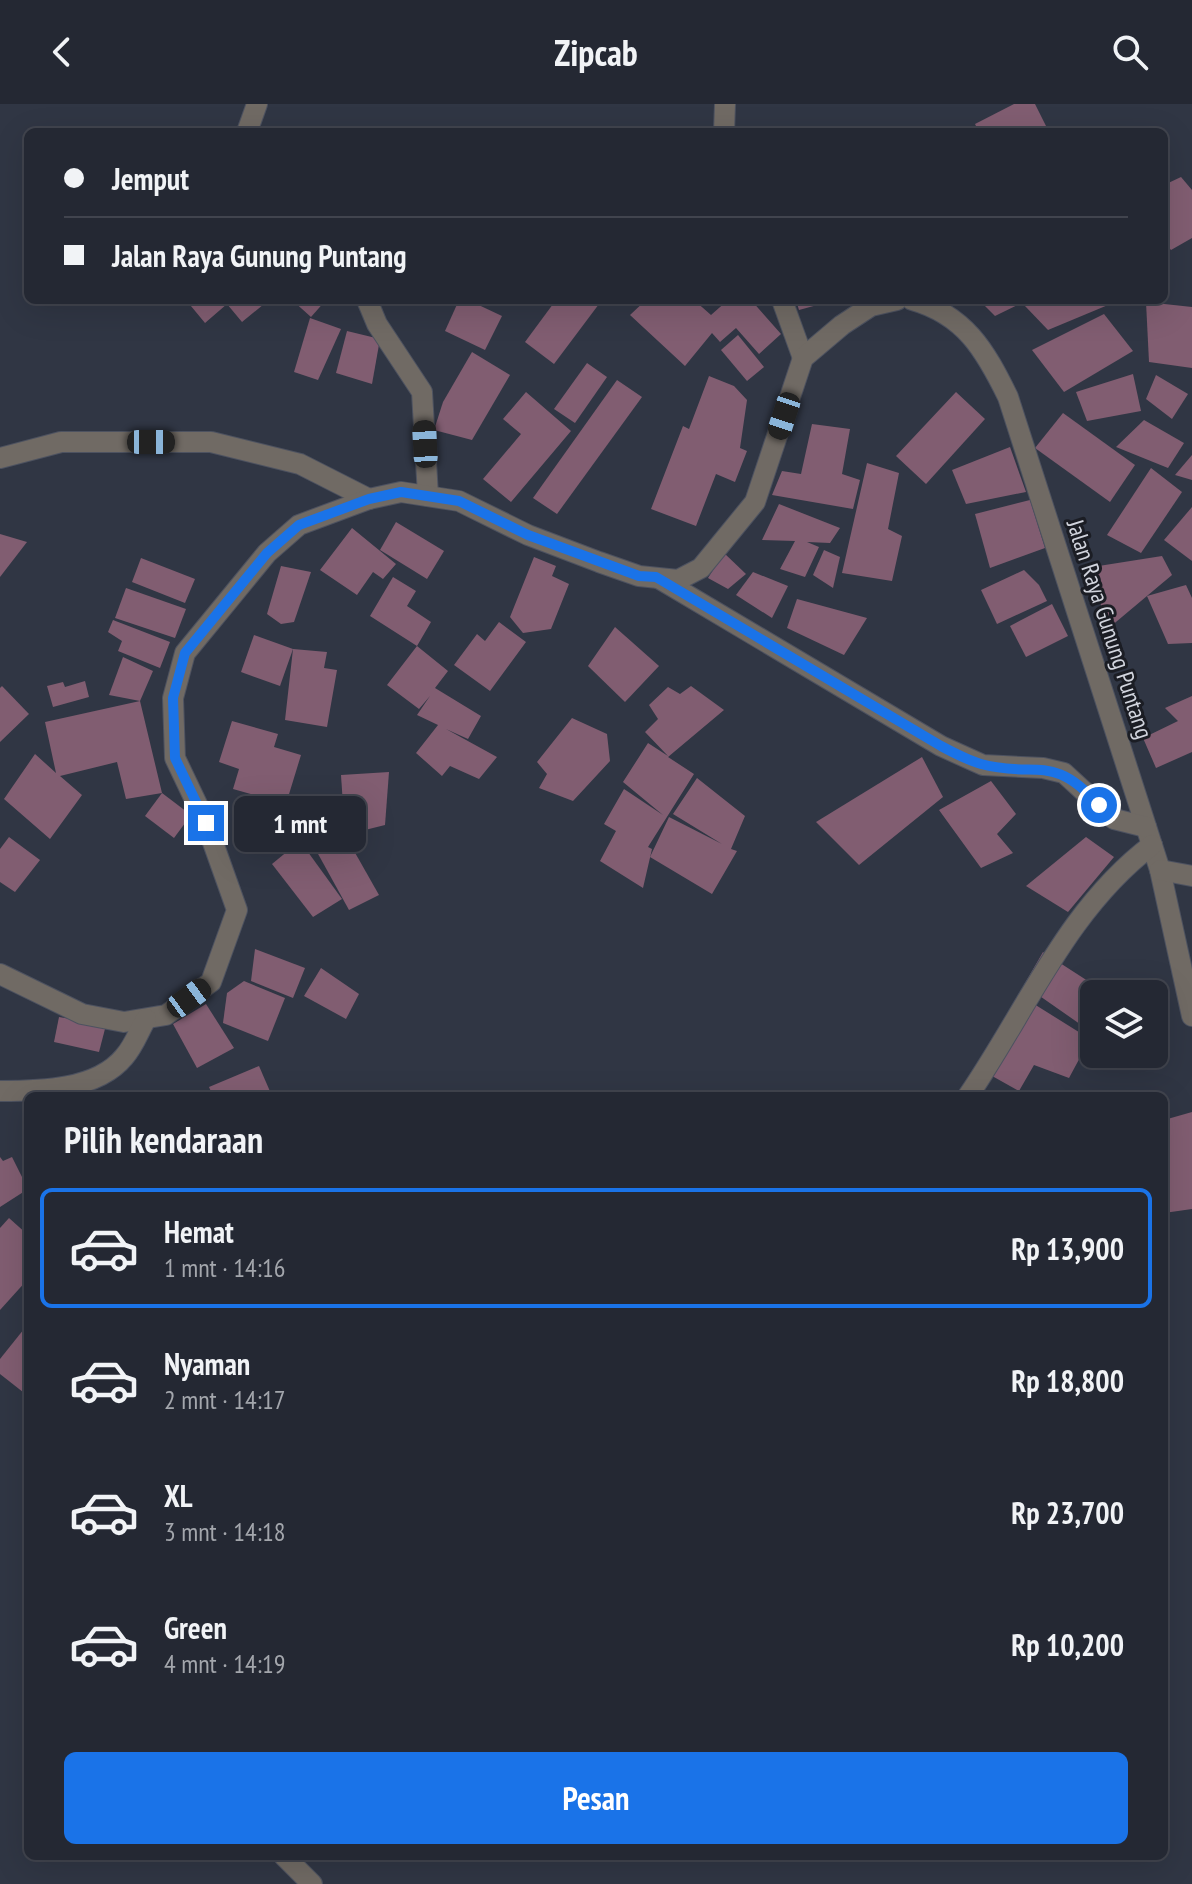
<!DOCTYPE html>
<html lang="id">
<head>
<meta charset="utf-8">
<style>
	:root { --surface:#242833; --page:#2c303b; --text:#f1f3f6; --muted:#a3a6ac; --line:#41444e; --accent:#1a73e8 }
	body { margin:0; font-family:"PT Sans Narrow",sans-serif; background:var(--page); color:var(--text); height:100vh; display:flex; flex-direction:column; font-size:30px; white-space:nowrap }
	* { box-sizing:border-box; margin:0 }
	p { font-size:26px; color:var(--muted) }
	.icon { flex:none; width:44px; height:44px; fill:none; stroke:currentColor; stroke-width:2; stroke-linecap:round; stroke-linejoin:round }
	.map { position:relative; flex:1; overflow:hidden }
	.details { position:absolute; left:24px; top:988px; width:1144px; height:768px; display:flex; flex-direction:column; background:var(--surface); border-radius:12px; box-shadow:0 8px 32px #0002,0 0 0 2px var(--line) }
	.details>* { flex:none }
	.top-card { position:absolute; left:24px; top:24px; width:1144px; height:176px; border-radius:12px; box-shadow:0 8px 32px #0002,0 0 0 2px var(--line); display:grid; align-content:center; height:176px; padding:0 40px; background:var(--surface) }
	.fabs { position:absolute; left:1080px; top:876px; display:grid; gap:16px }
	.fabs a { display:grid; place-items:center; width:88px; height:88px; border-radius:12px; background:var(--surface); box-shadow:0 8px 32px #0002,0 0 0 2px var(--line); font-size:40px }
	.end { position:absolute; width:36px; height:36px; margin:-18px; border:10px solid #1a73e8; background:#fff; box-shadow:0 0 0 4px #fff }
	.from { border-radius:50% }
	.bubble { position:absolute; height:56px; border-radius:12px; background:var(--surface); box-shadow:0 8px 32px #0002,0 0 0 2px var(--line); font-size:26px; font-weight:600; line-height:56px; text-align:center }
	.car { position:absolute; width:24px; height:48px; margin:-24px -12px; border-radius:10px; box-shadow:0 0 6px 2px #0007; background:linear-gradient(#222 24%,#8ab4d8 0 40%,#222 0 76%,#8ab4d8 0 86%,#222 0) }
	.top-card b { display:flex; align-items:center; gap:28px; height:76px; font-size:30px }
	.top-card b+b { border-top:2px solid var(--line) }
	.top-card i { width:20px; height:20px; background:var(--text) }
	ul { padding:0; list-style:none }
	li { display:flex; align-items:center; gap:24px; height:120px; margin:0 16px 12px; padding:0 24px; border:4px solid transparent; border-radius:12px }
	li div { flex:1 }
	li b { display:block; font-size:30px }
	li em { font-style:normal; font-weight:600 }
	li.on { border-color:var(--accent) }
	li>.icon { width:72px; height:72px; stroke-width:1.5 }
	h2 { padding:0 40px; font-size:36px; line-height:96px }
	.cta { display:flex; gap:16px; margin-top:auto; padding:16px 40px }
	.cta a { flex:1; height:92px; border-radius:12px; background:var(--accent); color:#fff; font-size:32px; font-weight:600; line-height:92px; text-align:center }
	header { display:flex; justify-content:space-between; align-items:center; height:104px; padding:0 40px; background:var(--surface); font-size:36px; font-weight:600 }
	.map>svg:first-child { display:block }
	.building { fill:#815d71 }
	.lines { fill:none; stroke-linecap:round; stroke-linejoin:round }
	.minor-casing { stroke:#4d5260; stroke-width:22 }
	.minor { stroke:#706a64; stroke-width:20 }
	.route { stroke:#1a73e8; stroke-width:10 }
	.labels { text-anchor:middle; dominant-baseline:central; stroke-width:6; stroke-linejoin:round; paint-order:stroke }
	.street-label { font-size:24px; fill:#d1d4dd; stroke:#1b1d24 }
</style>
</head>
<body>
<header><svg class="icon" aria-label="back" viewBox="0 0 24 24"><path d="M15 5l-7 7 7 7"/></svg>Zipcab<svg class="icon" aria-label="search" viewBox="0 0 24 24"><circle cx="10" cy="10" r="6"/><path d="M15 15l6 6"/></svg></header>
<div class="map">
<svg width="1192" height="1780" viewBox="0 0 1192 1780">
	<rect width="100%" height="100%" fill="#303644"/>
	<!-- building -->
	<g class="building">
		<path d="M1014,0H1035L1049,28H979L975,20Z"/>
		<path d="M1181,73L1192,86V134L1171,146L1164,138V81Z"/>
		<path d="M186,196H269L242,218L227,200L205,219Z"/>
		<path d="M292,196H326L311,213Z"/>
		<path d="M459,196H468L502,212L485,246L445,227Z"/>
		<path d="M556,196H602L554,260L525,238Z"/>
		<path d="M646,196H694L711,211L728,196H751L781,230L759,250L736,224L720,238L712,229L685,262L630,211Z"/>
		<path d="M796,196H831L832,197L799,206Z"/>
		<path d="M979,196H1028L995,212Z"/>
		<path d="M1040,196H1120L1048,226L1025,202Z"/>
		<path d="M1146,198L1192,203V264L1149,258Z"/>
		<path d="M1104,210L1133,247L1064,288L1032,246Z"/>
		<path d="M310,214L341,225L318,276L294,268Z"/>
		<path d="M347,227L380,235L372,280L336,269Z"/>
		<path d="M738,231L764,263L747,277L721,246Z"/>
		<path d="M472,248L510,271L472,336L434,326L443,298Z"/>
		<path d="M587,259L607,273L575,319L554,305Z"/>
		<path d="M1133,270L1141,307L1087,317L1076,288Z"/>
		<path d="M1156,271L1188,290L1172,315L1146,295Z"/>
		<path d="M709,272L734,282L747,296L740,344L747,347L735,378L716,370L696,422L651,405L683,322L689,325Z"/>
		<path d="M617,276L642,293L557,410L533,394Z"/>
		<path d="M526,288L571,327L511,398L483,375L521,330L503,315Z"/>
		<path d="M956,288L985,315L926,380L896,352Z"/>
		<path d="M1063,309L1135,361L1110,398L1035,344Z"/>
		<path d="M1144,316L1184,339L1168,364L1116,343Z"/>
		<path d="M812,320L850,325L842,370L860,376L853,405L772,391L782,367L801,370Z"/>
		<path d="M1010,343L1026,388L966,400L952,366Z"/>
		<path d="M1192,351V376L1175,371Z"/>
		<path d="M867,359L899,369L888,425L902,432L892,477L842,469Z"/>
		<path d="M1151,364L1182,388L1141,449L1107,431Z"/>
		<path d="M1030,396L1045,444L990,464L975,410Z"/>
		<path d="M779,400L840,424L830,439L807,438L819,443L805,473L780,465L795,437L762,436Z"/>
		<path d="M1192,403V457L1164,436Z"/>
		<path d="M396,418L444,447L427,475L380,446Z"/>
		<path d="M352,424L396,460L383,475L373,468L357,491L320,466Z"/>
		<path d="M0,430L27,438L0,473Z"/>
		<path d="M824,446L840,453L833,484L813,471Z"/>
		<path d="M724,449L746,470L728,485L708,474Z"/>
		<path d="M1162,452L1172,471L1110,523L1086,464Z"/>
		<path d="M534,453L556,462L552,472L569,480L551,525L523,529L510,513Z"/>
		<path d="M141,454L195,475L185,499L132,478Z"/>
		<path d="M281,462L311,468L294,518L281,520L267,510Z"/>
		<path d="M1024,466L1039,481L1047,497L997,520L981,486Z"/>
		<path d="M753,468L788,482L772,514L736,491Z"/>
		<path d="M393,473L416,487L407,502L431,518L417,542L370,512Z"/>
		<path d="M1186,481L1192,494V539L1168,540L1147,492Z"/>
		<path d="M126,484L186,505L175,534L115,514Z"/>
		<path d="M797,495L867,514L844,551L787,524Z"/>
		<path d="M1052,500L1068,532L1026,553L1010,522Z"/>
		<path d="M113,516L170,538L160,564L118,547L122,537L108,528Z"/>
		<path d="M499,518L526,538L490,587L454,561L477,530L485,537Z"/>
		<path d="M615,523L659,562L625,598L588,562Z"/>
		<path d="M254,531L293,545L280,582L241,568Z"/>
		<path d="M417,542L448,567L435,584L481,612L468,635L446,625L497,653L479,675L450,662L442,672L416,649L438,621L417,611L430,592L419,605L387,581Z"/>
		<path d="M293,545L327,548L324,564L337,566L327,623L285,616Z"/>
		<path d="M123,553L153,567L140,597L109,591Z"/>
		<path d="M85,577L89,593L53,603L47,582L63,578L65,583Z"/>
		<path d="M2,582L29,610L0,638V584Z"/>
		<path d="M691,582L724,606L668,653L694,670L648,743L652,745L643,784L600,757L616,727L604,720L624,685L663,711L623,678L648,639L668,652L645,628L658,615L649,601L668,583L680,590Z"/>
		<path d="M1192,592V648L1156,664L1143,634L1178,617L1165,604Z"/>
		<path d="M140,597L162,689L126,695L117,658L60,672L82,691L50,735L4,695L35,650L56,669L45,618Z"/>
		<path d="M572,614L607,630L610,657L573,697L539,684L547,670L537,658Z"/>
		<path d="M232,617L278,630L274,643L301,651L286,700L233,685L239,665L219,658Z"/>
		<path d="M922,653L943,693L859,761L816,718Z"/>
		<path d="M389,668L385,721L345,731L341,671Z"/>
		<path d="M697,674L745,712L731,745L737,747L712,790L650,753L669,713L722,740L673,710Z"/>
		<path d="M991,677L1016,710L997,730L1013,749L981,764L939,706Z"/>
		<path d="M162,689L191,711L174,734L145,712Z"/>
		<path d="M345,731L379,791L349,806L317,748Z"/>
		<path d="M9,733L40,756L15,788L0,778V745Z"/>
		<path d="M1086,733L1114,753L1068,808L1026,782Z"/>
		<path d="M300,737L342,795L313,813L272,760Z"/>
		<path d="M255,845L305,864L293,894L251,877Z"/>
		<path d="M1043,848L1108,890H1094V916L1087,925L1024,881Z"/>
		<path d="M321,864L359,890L346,915L304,892Z"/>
		<path d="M244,877L285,894L268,937L223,919L227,889Z"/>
		<path d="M206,900L234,944L197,964L173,920Z"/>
		<path d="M1034,900L1090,935L1069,974L1034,961L1019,987L985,968Z"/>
		<path d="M59,913L106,921L99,948L54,938Z"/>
		<path d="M259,962L272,992H213L209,983Z"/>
		<path d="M1192,1008V1105L1164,1109V1016Z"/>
		<path d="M0,1053L3,1057L12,1053L28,1085L0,1103Z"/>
		<path d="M9,1114L28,1131V1175L0,1206V1124Z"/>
		<path d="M28,1220V1292L0,1270V1255Z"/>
	</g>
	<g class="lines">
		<defs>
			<g id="minor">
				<path d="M247,28L257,0"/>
				<path d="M724,28L725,0"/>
				<path d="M367,196L377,220L422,288L428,392"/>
				<path d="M782,196L803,254"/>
				<path d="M912,196C965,211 985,246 1008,293L1160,766L1192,912"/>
				<path d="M0,354L61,338H211L300,360L369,395"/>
				<path d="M660,475L941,642L983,661L1043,664L1064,669L1114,715L1146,723"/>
				<path d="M1160,766L1192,772"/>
				<path d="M0,870L82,910L124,918L166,911L211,878L237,806L206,719L175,654L173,594L185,549L267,449L299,421L369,395L401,388L459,397L528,431L599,458L639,472L678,476L701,464L755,398L803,254L842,221L871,202L897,196"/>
				<path d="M0,987C40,987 97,986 124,953C134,942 139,927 146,915"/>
				<path d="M968,992C1027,906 1067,805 1152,741"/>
				<path d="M284,1752L312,1780"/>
			</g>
		</defs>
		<!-- minor casing -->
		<use href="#minor" class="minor-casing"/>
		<!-- minor -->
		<use href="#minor" class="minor"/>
	</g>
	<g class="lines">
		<!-- route -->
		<path class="route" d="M206,719L175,654L173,594L185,549L267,449L299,421L369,395L401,388L459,397L528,431L639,472L656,473L941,642C954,649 967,656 981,660C1037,675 1052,648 1099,701"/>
	</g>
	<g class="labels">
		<!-- street labels -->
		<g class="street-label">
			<text transform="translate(1110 525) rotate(72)">Jalan Raya Gunung Puntang</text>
		</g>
	</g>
</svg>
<div class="fabs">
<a><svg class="icon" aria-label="layers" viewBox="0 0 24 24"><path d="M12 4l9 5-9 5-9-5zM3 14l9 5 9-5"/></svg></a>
</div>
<i class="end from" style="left:1099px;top:701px"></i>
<i class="end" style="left:206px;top:719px"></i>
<div class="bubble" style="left:234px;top:692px;width:132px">1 mnt</div>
<i class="car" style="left:784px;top:312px;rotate:198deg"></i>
<i class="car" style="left:151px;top:338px;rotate:90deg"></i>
<i class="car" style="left:425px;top:340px;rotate:357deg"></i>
<i class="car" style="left:189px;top:894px;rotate:54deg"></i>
<div class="top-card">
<b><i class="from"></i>Jemput</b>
<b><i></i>Jalan Raya Gunung Puntang</b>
</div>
<section class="details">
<h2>Pilih kendaraan</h2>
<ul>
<li class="on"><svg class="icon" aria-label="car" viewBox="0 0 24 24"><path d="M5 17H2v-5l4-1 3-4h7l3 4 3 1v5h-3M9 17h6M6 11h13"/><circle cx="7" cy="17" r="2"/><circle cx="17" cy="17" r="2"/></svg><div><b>Hemat</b><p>1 mnt · 14:16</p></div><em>Rp 13,900</em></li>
<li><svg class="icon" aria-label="car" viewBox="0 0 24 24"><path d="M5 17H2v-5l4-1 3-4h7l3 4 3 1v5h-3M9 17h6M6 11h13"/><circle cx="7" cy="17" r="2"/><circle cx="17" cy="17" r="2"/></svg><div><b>Nyaman</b><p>2 mnt · 14:17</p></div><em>Rp 18,800</em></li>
<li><svg class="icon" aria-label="car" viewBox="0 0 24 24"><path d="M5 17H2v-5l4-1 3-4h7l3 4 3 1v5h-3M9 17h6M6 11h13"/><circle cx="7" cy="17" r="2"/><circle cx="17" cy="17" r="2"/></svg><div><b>XL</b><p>3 mnt · 14:18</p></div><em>Rp 23,700</em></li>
<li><svg class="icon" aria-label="car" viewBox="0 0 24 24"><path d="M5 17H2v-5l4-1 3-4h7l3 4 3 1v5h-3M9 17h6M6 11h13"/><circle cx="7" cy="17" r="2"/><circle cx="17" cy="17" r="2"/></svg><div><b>Green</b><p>4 mnt · 14:19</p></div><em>Rp 10,200</em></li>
</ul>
<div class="cta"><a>Pesan</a></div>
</section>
</div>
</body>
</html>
